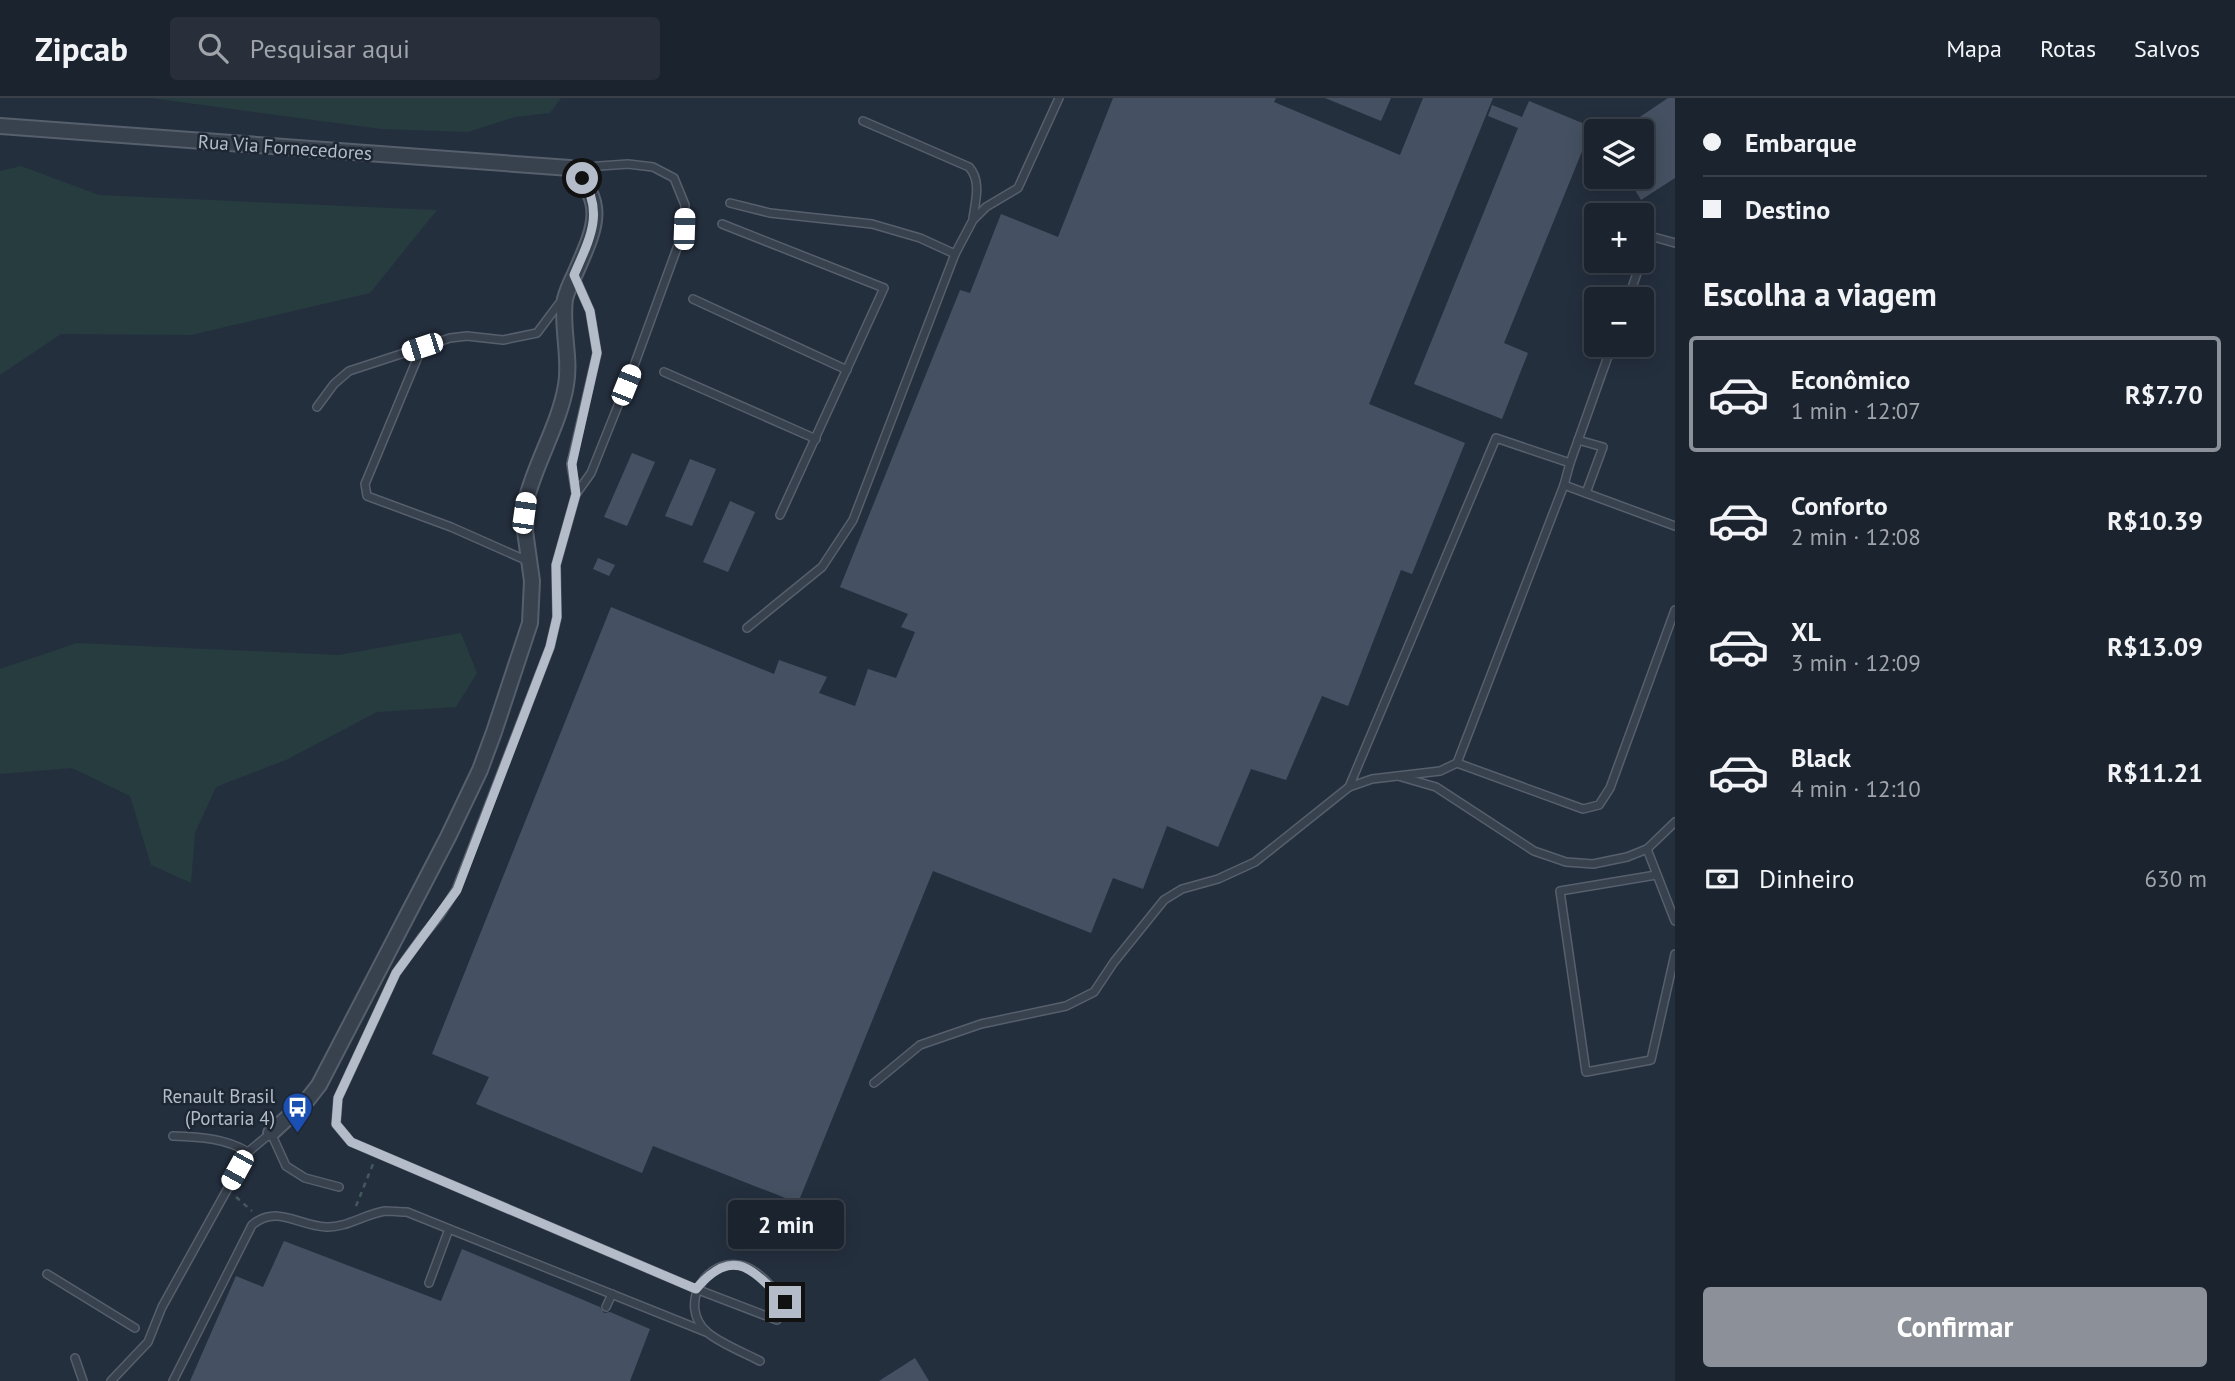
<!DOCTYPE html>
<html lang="pt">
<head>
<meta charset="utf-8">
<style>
	:root { --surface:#1b232e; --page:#282f3a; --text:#f1f3f6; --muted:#a0a4aa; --line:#39404a; --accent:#8c9099 }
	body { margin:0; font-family:"PT Sans",sans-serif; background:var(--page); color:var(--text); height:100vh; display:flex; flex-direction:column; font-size:26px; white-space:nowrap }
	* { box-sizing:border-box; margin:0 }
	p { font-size:23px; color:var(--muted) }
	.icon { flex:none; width:38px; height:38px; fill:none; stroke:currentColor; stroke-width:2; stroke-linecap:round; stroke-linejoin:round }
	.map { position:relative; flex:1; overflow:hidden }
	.side { display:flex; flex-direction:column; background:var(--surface); width:560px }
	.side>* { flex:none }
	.top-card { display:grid; align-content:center; height:154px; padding:0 28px; background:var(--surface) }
	.buttons { position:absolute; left:1584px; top:21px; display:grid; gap:14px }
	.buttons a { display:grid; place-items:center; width:70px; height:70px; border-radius:7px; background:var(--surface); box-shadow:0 4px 18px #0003,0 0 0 2px var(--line); font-size:35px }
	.end { position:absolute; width:32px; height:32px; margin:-16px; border:9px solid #b4bcc9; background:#111; box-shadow:0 0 0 4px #111 }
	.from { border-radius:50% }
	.bubble { position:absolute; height:49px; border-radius:7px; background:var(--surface); box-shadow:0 4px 18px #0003,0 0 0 2px var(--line); font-size:23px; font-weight:600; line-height:49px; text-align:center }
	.car { position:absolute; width:21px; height:42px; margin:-21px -10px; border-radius:9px; box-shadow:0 0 5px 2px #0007; background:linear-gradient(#fff 24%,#345 0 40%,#fff 0 76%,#345 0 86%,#fff 0) }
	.top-card b { display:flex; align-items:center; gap:24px; height:66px; font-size:26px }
	.top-card b+b { border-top:2px solid var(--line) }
	.top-card i { width:18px; height:18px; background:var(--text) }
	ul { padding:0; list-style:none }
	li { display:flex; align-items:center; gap:21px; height:116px; margin:0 14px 10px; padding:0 14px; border:4px solid transparent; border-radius:7px }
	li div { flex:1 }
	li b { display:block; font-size:26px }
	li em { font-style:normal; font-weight:600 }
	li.current { border-color:var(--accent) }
	li>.icon { width:63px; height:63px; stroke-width:1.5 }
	h2 { padding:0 28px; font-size:32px; line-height:84px }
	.pay { display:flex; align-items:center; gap:18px; height:77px; padding:0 28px; font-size:26px }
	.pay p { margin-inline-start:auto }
	.primary-button { display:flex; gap:14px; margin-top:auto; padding:14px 28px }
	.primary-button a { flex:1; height:80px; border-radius:7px; background:var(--accent); color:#fff; font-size:28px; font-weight:600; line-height:80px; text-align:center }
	header { display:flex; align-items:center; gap:42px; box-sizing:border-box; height:98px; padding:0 35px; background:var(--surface); border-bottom:2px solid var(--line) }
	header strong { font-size:33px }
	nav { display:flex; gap:38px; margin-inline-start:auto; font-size:24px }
	.search { width:490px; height:63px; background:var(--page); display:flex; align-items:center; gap:18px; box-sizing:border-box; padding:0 24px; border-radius:7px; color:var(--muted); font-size:26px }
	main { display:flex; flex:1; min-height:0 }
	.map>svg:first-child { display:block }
	.green { fill:#263c3f }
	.building { fill:#455162 }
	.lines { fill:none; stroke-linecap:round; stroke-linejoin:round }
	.service-casing { stroke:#565f6c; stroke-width:10 }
	.minor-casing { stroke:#565f6c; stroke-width:18 }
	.path { stroke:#44595c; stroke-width:2.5; stroke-dasharray:5 5; stroke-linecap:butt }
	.service { stroke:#38414e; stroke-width:7 }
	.minor { stroke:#38414e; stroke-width:14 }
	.route { stroke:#b4bcc9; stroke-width:9 }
	.labels { text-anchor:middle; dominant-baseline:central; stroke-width:5; stroke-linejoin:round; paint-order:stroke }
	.street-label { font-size:19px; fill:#b4bcc9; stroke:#1d2633 }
	.poi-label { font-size:19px; fill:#b4bcc9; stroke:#1d2633; text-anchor:end }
</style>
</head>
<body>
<header>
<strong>Zipcab</strong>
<div class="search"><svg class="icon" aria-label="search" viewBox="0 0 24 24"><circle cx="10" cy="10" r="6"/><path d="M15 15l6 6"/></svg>Pesquisar aqui</div>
<nav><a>Mapa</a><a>Rotas</a><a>Salvos</a></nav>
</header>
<main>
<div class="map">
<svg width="1675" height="1283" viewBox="0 0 1675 1283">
	<rect width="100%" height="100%" fill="#242f3e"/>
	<!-- green -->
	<g class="green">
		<path d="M151,0H561L550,15L515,19L468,34L381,31Z"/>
		<path d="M21,68L99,97L437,112L370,195L191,237L61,236L0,277V73Z"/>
		<path d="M461,535L477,575L456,609L377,614L286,662L216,689L195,735L191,785L151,767L130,698L72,670L0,676V571L77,545L339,557Z"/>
	</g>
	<!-- building -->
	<g class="building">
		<path d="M1113,0H1276L1274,4L1400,57L1423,0H1493L1369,306L1465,345L1412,476L1401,472L1348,608L1322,598L1286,682L1251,671L1218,749L1167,728L1143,791L1113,780L1091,835L933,773L798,1105L653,1048L642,1075L476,1006L489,979L432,956L611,509L774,576L779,562L827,579L819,595L855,608L868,571L896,580L915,534L901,529L908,516L840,489L960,192L970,195L1001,116L1058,139Z"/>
		<path d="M1325,0H1391L1381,23Z"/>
		<path d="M1668,0H1675V80L1641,102L1627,79H1642V33H1619Z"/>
		<path d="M1529,3L1592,29L1504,245L1528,255L1502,321L1414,286L1518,30L1488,18L1492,7L1522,19Z"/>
		<path d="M632,355L655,364L627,428L604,419Z"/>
		<path d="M690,361L716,371L692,428L665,418Z"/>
		<path d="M730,403L755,414L728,474L703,464Z"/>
		<path d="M598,460L615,467L609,478L593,471Z"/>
		<path d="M284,1143L441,1203L462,1151L600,1209L604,1215L610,1214L650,1231L630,1283H190L236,1178L263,1189Z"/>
		<path d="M915,1260L929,1283H879Z"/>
	</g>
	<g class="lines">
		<defs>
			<g id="service">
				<path d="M863,23L969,69C982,83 975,104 973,121"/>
				<path d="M571,70L628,66L653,69L674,80L685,107L684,131L635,265L591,375L576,396L571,366L597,255L590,213L575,179"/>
				<path d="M730,105L770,115L872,126L920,140L955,156L973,122L986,109L1018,90L1059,0"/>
				<path d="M722,126L884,190L780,417"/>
				<path d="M693,201L847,272"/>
				<path d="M1628,201L1650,138L1675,145"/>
				<path d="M422,249L365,386L367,398L451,429L530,464"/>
				<path d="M664,274L816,341"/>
				<path d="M317,309L334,286L349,273L450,240L467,238L503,242L537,235L561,203"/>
				<path d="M1578,342L1603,349L1586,395"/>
				<path d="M1570,365L1612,247"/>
				<path d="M1564,387L1675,428"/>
				<path d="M576,396L556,467L557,519L550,549L456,792L440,817L422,839L396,875L338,1000L336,1026L351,1044L696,1191L777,1222"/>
				<path d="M747,530L822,469L853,422L955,156"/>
				<path d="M1398,678L1436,689L1534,753L1566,764L1593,766L1627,759L1647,751L1675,724"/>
				<path d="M1349,689L1496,340L1570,365L1564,387L1457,665"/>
				<path d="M1647,751L1675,823"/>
				<path d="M1656,777L1560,793L1586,974L1651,962L1675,856"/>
				<path d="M874,985L920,947L981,926L1066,908L1094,894L1114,864L1164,802L1182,791L1218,781L1255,764L1349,689L1372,681L1440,673L1457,665L1583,711L1599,707L1610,690L1675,512"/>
				<path d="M173,1038C200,1039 225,1040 248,1054"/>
				<path d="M47,1176L135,1230"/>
				<path d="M429,1185L449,1131"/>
				<path d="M606,1209L612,1196"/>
				<path d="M75,1260L83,1283"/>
				<path d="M760,1263C745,1255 719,1245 707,1234C677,1208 706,1157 744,1168C760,1173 774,1192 785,1204"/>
				<path d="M111,1283L148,1244L162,1209L248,1054L271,1035L286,1068L305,1080L339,1089"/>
				<path d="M173,1283L252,1127C277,1106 298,1128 326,1129C346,1130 365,1116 385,1113C392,1113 400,1114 407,1114L706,1234"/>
			</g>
			<path id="minor" d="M0,28L570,70C610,105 593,134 575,176C571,184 567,193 565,201C561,230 571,259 566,287C560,324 537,362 527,399L525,433L532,483L530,525L494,634L480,672L448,739L319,987L308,1001L271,1035"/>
		</defs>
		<!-- service casing -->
		<use href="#service" class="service-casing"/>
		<!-- minor casing -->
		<use href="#minor" class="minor-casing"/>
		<!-- path -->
		<g class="path">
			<path d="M236,1099L252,1113"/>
			<path d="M356,1108L373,1066"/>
		</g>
		<!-- service -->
		<use href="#service" class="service"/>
		<!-- minor -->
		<use href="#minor" class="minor"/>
	</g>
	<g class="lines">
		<!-- route -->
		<path class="route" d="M582,80C605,115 589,142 574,177L590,213L597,255L572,366L576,396L556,467L557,519L550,549L457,792L396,875L338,1000L336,1026L351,1044L696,1191C733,1147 752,1171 785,1204"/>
	</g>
	<!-- icons -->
	<defs>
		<symbol id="bus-pin" viewBox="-11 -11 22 30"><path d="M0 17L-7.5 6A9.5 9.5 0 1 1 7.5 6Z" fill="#1a4fb4" stroke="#1d2633"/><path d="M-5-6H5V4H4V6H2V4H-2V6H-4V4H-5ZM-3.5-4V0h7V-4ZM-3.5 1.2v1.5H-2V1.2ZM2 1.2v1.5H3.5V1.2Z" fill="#fff"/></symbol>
	</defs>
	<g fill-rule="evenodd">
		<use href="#bus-pin" x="280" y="992" width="35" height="47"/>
	</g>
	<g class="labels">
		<!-- street labels -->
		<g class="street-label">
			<text transform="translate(285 49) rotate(4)">Rua Via Fornecedores</text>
		</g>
		<!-- poi labels -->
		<g class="poi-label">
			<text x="275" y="998">Renault Brasil<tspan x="275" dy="22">(Portaria 4)</tspan></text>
		</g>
	</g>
</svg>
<div class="buttons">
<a><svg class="icon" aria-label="layers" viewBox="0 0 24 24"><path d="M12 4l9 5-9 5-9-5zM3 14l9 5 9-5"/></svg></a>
<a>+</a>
<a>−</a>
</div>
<i class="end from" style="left:582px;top:80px"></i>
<i class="end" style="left:785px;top:1204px"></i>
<div class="bubble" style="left:728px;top:1102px;width:116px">2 min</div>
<i class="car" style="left:684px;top:131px;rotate:2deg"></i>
<i class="car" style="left:422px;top:249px;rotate:252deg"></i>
<i class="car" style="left:626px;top:287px;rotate:22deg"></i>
<i class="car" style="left:524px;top:415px;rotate:8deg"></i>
<i class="car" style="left:237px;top:1072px;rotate:209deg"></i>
</div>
<section class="side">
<div class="top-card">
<b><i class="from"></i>Embarque</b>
<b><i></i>Destino</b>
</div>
<h2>Escolha a viagem</h2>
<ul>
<li class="current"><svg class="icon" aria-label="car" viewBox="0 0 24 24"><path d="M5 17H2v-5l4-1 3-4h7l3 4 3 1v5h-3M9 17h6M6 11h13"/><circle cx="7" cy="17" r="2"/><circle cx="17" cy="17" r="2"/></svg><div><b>Econômico</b><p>1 min · 12:07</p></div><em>R$7.70</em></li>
<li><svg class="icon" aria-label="car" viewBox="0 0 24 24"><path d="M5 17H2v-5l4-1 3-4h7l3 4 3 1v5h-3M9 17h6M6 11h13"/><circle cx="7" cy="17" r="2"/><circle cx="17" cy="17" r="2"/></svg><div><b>Conforto</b><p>2 min · 12:08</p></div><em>R$10.39</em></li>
<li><svg class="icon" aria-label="car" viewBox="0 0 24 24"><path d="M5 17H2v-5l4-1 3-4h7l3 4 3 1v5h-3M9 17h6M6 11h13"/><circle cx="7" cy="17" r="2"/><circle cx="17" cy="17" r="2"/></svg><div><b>XL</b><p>3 min · 12:09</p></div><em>R$13.09</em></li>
<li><svg class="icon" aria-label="car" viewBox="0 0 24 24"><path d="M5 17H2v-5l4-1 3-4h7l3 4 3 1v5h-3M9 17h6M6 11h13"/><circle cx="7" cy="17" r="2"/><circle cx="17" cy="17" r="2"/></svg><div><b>Black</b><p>4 min · 12:10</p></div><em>R$11.21</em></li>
</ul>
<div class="pay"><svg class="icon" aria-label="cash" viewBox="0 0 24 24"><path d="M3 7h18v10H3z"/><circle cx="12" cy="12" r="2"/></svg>Dinheiro<p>630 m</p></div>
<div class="primary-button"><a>Confirmar</a></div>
</section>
</main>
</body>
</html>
